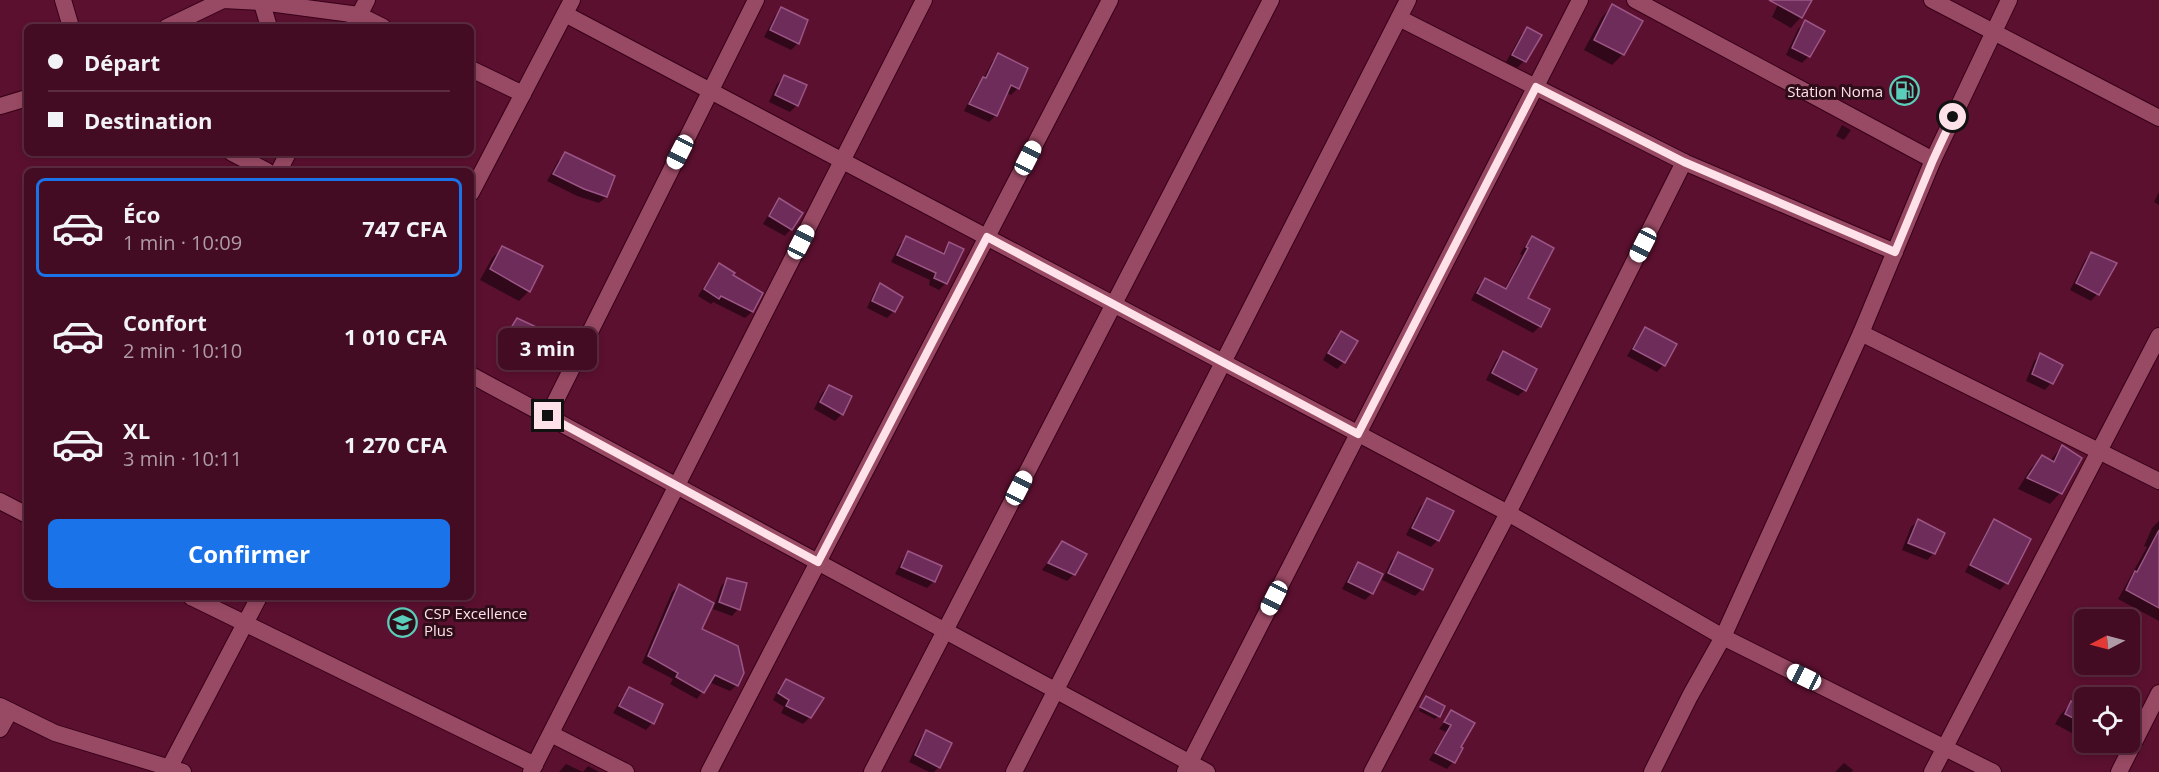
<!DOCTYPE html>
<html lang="fr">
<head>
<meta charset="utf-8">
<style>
	:root { --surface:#440c23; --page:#4e1a30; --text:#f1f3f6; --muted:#af9ba6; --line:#5c2c41; --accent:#1a73e8 }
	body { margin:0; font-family:"Open Sans",sans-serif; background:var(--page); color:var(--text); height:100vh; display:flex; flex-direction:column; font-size:22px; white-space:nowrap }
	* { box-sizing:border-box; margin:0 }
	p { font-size:20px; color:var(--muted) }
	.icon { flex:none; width:33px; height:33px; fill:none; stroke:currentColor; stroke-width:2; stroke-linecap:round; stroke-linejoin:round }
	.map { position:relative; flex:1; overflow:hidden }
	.drawer { position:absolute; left:24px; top:168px; width:450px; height:432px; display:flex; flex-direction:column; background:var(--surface); border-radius:9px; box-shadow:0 3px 9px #0003,0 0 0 2px var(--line) }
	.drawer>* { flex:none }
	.banner { position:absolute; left:24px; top:24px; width:450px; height:132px; border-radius:9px; box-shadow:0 3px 9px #0003,0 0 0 2px var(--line); display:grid; align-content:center; height:132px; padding:0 24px; background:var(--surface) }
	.needle { width:39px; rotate:264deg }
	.buttons { position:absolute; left:2074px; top:609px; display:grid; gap:12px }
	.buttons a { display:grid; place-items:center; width:66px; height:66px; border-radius:9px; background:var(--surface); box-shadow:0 3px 9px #0003,0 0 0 2px var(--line); font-size:30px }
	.end { position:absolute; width:27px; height:27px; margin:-14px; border:8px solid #ffe2e9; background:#111; box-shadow:0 0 0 3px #111 }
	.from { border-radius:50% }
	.bubble { position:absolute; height:42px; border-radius:9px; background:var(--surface); box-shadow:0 3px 9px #0003,0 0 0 2px var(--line); font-size:20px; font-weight:700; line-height:42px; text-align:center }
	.car { position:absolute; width:18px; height:36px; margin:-18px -9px; border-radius:8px; box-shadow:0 0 4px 2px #0007; background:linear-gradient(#fff 24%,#345 0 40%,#fff 0 76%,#345 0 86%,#fff 0) }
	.banner b { display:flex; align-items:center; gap:21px; height:57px; font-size:22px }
	.banner b+b { border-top:2px solid var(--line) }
	.banner i { width:15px; height:15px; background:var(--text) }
	ul { padding:10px 0 0; list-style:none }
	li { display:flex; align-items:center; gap:18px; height:99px; margin:0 12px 9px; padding:0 12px; border:3px solid transparent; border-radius:9px }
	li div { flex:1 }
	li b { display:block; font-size:22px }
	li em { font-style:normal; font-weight:700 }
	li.on { border-color:var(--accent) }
	li>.icon { width:54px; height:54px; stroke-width:1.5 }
	.action { display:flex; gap:12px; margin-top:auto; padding:12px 24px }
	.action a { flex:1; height:69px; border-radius:9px; background:var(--accent); color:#fff; font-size:24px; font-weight:700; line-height:69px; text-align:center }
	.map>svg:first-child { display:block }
	.shadow { fill:#0007 }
	.building { fill:#6d2c5a; stroke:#9b5685; stroke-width:1.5 }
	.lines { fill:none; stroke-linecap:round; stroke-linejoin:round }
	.minor-casing { stroke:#370018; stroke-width:18 }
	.minor { stroke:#984963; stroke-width:16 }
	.route { stroke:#ffe2e9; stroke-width:8 }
	.labels { text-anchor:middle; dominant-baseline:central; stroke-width:6; stroke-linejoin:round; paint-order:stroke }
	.poi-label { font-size:15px; fill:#ffe2e9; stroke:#2e0d19; text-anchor:end }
</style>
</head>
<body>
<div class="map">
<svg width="2159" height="772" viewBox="0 0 2159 772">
	<rect width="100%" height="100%" fill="#5b102f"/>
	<!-- shadow -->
	<g class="shadow">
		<path d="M1780,0H1810L1801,17L1791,28L1772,17Z"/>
		<path d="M1612,6L1641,21L1623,54L1612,65L1584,50L1602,17Z"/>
		<path d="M782,9L806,21L797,44L791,50L764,37L775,16Z"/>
		<path d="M1805,22L1809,56L1802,63L1786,55L1798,29Z"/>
		<path d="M1527,29L1540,35L1524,61L1517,68L1506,62L1521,35Z"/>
		<path d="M998,55L1018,88L1011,95L1006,92L996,115L989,122L964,111L977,85L983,79L992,62Z"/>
		<path d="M784,77L797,105L790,112L769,102L777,84Z"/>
		<path d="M1842,125L1851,130L1844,140L1836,136Z"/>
		<path d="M565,154L613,177L606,197L599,203L577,196L547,181L558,161Z"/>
		<path d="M2159,192V205L2154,202Z"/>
		<path d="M779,200L791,229L785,236L763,224L773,207Z"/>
		<path d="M1532,237L1526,298L1540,326L1533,333L1471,300L1478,287L1485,280L1504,290L1522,255L1520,254L1526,244Z"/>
		<path d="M907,238L941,254L949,244L946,283L939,290L929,285L930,280L891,262L900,244Z"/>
		<path d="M502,248L529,291L519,301L480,280L492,258Z"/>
		<path d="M2091,253L2115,264L2097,294L2091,301L2070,290L2085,260Z"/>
		<path d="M719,265L731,276L761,294L752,312L745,318L713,302L711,304L698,296L713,272Z"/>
		<path d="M881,285L901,297L893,312L887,318L867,308L874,292Z"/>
		<path d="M518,320L530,355L523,361L498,348L511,327Z"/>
		<path d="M1646,329L1663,365L1657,372L1627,356L1639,336Z"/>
		<path d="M1341,333L1344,362L1337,369L1323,360L1334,339Z"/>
		<path d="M1503,353L1525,390L1518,396L1486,380L1496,360Z"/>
		<path d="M2041,355L2051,383L2045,390L2026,381L2034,361Z"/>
		<path d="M829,386L842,414L835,421L814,409L822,393Z"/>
		<path d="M2062,446L2080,458L2060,493L2050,504L2018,489L2031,468L2042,457L2050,461Z"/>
		<path d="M1427,500L1452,512L1437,541L1431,547L1406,535L1420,507Z"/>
		<path d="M1918,521L1934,553L1927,560L1902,550L1911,527Z"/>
		<path d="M1995,521L2029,539L2006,583L2000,590L1965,572L1988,528Z"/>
		<path d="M2159,521V621L2118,599L2147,547L2144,546L2152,528Z"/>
		<path d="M1062,543L1084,555L1074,574L1067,581L1042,570Z"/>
		<path d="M908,553L934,581L927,588L895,574L902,560Z"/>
		<path d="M1398,554L1422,589L1415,596L1382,580L1391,561Z"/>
		<path d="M1358,564L1381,574L1372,593L1365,600L1342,589L1352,570Z"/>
		<path d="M728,579L745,584L738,609L732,616L713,609L721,586Z"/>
		<path d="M679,586L700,630L737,685L730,691L709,682L697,699L670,684L673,679L642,663L672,592Z"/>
		<path d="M786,681L810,717L803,724L781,713L784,707L773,700L779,688Z"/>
		<path d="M630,689L661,705L652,723L646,730L613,713L623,696Z"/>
		<path d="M2084,691L2097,698H2085V740L2055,724L2061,714Z"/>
		<path d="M1424,701L1438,716L1435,719L1419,711Z"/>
		<path d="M1452,712L1458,748L1453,762L1447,769L1429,760L1446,732L1439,729Z"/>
		<path d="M926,732L939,767L934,772H929L909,762L920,739Z"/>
		<path d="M1844,763L1853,770L1852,772H1835Z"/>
		<path d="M566,764L583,772L588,766L599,772H559Z"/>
	</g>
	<!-- building -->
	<g class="building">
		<path d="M1769,0H1812L1802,18Z"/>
		<path d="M1612,4L1643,21L1624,55L1594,40Z"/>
		<path d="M781,7L808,20L799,44L770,30Z"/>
		<path d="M1805,20L1825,31L1810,57L1792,48Z"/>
		<path d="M1527,27L1542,35L1526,62L1512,55Z"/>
		<path d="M998,53L1028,68L1019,89L1011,85L997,116L969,104L983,77L986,78Z"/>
		<path d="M784,75L807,85L798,106L775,95Z"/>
		<path d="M565,152L615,176L607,197L584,189L553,174Z"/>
		<path d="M779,198L803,213L792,230L769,216Z"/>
		<path d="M906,236L944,254L949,242L964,249L947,284L934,278L936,273L897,255Z"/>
		<path d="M1532,236L1554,248L1528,298L1550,309L1541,327L1477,293L1485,278L1506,289L1528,248L1526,247Z"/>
		<path d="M502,246L543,266L530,292L490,269Z"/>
		<path d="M2091,252L2117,263L2099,295L2076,283Z"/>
		<path d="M719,263L735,273L733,275L763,293L753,312L721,296L719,299L704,289Z"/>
		<path d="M880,283L903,297L895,312L872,301Z"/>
		<path d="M517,318L545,331L531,356L503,341Z"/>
		<path d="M1645,327L1677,344L1665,366L1633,349Z"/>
		<path d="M1341,331L1358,341L1345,363L1328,353Z"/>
		<path d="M1503,351L1537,369L1526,391L1492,373Z"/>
		<path d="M2040,353L2063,365L2053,384L2032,374Z"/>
		<path d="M829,385L852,396L843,415L820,402Z"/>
		<path d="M2062,445L2082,458L2062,494L2027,478L2042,455L2054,462Z"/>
		<path d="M1427,498L1454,511L1439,541L1412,528Z"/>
		<path d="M1918,519L1945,533L1935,554L1908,543Z"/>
		<path d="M1994,519L2031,539L2008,584L1970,565Z"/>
		<path d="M2159,530V608L2126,590L2135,571L2137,572Z"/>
		<path d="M1062,541L1087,554L1075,575L1048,563Z"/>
		<path d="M908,551L942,566L935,582L901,567Z"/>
		<path d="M1398,552L1433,569L1423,590L1388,573Z"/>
		<path d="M1358,562L1383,574L1373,594L1348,582Z"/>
		<path d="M727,578L747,583L740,610L719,602Z"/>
		<path d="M679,584L714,603L702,629L738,646L744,673L738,686L715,675L704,693L676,677L678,673L648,656Z"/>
		<path d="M786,679L824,698L811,718L786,706L789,700L778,693Z"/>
		<path d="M2085,686V724L2065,714L2071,701L2076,704Z"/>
		<path d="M629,687L663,704L654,724L619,706Z"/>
		<path d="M1426,696L1445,706L1440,717L1420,707Z"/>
		<path d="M1451,710L1475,723L1461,747L1463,748L1455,763L1435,753L1451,725L1444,722Z"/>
		<path d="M926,730L952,743L940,768L915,755Z"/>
	</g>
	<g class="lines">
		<defs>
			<g id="minor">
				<path d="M63,0L71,27"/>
				<path d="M261,0L269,27"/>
				<path d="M1635,0L1933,160"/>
				<path d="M1932,0L2159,118"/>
				<path d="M565,14L1508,513L1723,637L1993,772"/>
				<path d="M1399,18L1684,162L1895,252"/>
				<path d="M167,27L223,0L261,2L359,15L383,27"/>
				<path d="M353,27L367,0"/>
				<path d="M471,69L523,94"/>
				<path d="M0,106L27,98"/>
				<path d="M232,153L267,171"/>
				<path d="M279,171L288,153"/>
				<path d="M471,193L572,0"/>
				<path d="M1861,333L2159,481"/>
				<path d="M471,375L1207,772"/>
				<path d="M548,416L756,0"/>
				<path d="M0,501L27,515"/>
				<path d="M191,597L535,765"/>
				<path d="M0,706L55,733L183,772"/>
				<path d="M0,729L10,711"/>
				<path d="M551,734L626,772"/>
				<path d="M167,772L259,597"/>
				<path d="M531,772L924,0"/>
				<path d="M709,772L1110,0"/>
				<path d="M872,772L1271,0"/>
				<path d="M1014,772L1408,0"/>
				<path d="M1185,772L1580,0"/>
				<path d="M1372,772L1508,513L1684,162"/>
				<path d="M1652,772L1690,696L1723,637L1861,333L1933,160L2009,0"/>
				<path d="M1932,772L2159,336"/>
				<path d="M2119,772L2159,693"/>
			</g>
		</defs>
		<!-- minor casing -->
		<use href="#minor" class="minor-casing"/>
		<!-- minor -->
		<use href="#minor" class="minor"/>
	</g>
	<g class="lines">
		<!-- route -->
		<path class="route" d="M548,416L818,562L987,237L1358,434L1536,87L1684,162L1895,252L1933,160L1953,117"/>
	</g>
	<!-- icons -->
	<defs>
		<symbol id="fuel-ring" viewBox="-11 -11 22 22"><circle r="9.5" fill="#2e0d19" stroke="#5bcebb" stroke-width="1.5"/><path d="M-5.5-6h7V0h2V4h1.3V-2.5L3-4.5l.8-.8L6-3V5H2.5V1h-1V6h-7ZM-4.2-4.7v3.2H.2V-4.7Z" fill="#5bcebb"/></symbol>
		<symbol id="school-ring" viewBox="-11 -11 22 22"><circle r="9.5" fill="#2e0d19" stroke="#5bcebb" stroke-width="1.5"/><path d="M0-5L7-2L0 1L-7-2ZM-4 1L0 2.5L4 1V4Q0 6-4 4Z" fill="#5bcebb"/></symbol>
	</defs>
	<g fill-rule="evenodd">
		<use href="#fuel-ring" x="1888" y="74" width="33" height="33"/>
		<use href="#school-ring" x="386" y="606" width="33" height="33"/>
	</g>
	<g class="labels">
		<!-- poi labels -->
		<g class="poi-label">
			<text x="1883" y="91">Station Noma</text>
			<text x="424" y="613" text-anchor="start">CSP Excellence<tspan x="424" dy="17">Plus</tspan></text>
		</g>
	</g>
</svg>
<div class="buttons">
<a><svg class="needle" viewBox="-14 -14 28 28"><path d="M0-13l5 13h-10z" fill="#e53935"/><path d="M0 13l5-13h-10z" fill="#af9ba6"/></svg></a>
<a><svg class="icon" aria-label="locate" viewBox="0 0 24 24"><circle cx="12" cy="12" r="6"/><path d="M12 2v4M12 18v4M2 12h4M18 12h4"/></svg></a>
</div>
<i class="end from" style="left:1953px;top:117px"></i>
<i class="end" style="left:548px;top:416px"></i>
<div class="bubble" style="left:498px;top:328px;width:99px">3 min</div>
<i class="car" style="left:680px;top:152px;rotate:207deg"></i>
<i class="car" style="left:1028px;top:158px;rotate:27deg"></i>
<i class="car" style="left:801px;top:242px;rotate:27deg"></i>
<i class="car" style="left:1643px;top:245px;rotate:207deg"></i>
<i class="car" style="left:1019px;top:488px;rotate:27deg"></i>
<i class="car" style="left:1274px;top:598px;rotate:207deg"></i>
<i class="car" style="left:1804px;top:677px;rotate:296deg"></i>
<div class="banner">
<b><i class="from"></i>Départ</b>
<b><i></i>Destination</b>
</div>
<section class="drawer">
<ul>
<li class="on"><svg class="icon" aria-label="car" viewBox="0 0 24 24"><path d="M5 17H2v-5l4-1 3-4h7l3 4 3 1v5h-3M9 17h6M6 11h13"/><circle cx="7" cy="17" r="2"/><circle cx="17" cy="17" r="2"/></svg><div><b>Éco</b><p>1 min · 10:09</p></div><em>747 CFA</em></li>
<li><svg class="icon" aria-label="car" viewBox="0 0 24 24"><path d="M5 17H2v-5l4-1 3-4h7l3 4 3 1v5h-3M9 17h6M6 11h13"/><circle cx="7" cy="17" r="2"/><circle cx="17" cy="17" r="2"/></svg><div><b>Confort</b><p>2 min · 10:10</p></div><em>1 010 CFA</em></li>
<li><svg class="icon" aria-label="car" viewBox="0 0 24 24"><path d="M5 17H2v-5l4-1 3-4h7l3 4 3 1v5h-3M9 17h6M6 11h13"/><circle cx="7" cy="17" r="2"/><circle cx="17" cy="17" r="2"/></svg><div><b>XL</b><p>3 min · 10:11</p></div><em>1 270 CFA</em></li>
</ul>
<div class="action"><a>Confirmer</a></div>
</section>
</div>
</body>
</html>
